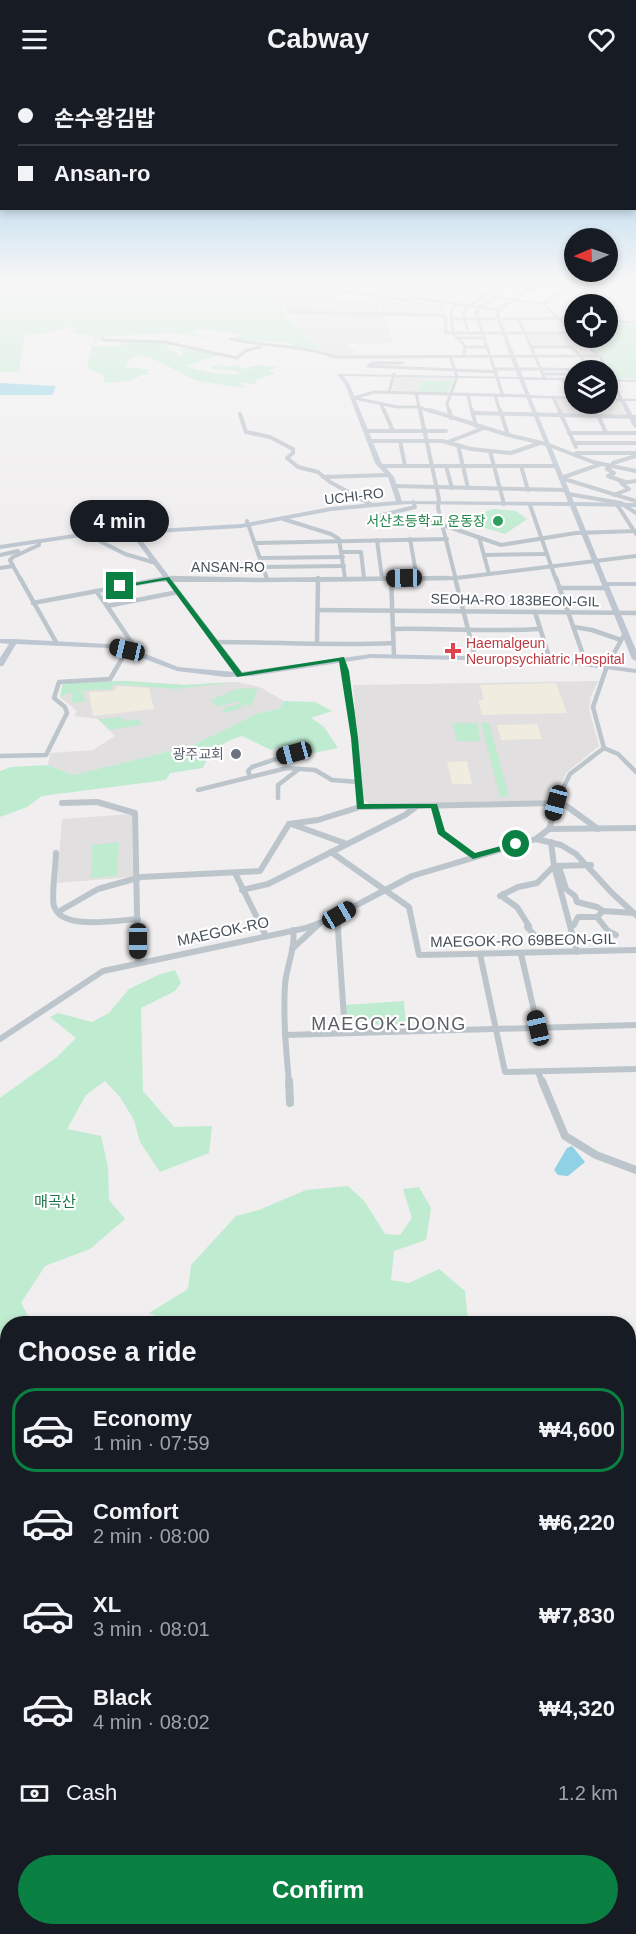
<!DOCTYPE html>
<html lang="en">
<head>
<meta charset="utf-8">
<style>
	:root { --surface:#171b24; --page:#242831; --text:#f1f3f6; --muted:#9ea1a6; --line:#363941; --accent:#0b8043 }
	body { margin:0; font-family:Arial,"Noto Sans KR",sans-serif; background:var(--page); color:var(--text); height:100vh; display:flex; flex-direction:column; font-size:22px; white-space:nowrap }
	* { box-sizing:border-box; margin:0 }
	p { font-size:20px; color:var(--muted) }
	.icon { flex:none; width:33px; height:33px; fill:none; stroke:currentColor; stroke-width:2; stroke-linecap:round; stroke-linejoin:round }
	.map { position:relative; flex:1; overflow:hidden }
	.sheet { position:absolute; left:0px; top:1238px; width:636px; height:620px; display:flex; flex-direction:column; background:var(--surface); border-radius:24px 24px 0 0; box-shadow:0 3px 9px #0003 }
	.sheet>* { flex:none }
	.guide { position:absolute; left:0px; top:0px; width:636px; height:132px; box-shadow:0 3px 9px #0003; display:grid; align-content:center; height:132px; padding:0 18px; background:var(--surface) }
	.needle { width:39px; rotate:268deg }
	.tools { position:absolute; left:564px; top:150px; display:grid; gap:12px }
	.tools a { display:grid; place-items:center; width:54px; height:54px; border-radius:50%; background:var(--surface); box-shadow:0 3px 9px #0003; font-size:30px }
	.end { position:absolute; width:27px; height:27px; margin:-14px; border:8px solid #0b8043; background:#fff; box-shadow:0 0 0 3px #fff }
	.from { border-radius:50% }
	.bubble { position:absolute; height:42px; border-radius:21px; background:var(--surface); box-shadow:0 3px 9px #0003; font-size:20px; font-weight:600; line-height:42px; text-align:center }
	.car { position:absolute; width:18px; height:36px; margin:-18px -9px; border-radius:8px; box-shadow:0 0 4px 2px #0007; background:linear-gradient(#222 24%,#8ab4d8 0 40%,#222 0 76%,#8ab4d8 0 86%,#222 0) }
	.guide b { display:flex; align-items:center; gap:21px; height:57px; font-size:22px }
	.guide b+b { border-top:2px solid var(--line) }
	.guide i { width:15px; height:15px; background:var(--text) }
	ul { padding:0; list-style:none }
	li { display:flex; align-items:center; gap:18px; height:84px; margin:0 12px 9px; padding:0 6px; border:3px solid transparent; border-radius:24px }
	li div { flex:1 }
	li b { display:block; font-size:22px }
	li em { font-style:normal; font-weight:600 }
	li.selected { border-color:var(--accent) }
	li>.icon { width:54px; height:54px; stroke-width:1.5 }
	h2 { padding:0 18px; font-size:27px; line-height:72px }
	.pay { display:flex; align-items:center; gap:15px; height:66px; padding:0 18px; font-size:22px }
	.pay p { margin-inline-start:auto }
	.action { display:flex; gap:12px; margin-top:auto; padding:12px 18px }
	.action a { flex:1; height:69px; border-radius:36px; background:var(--accent); color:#fff; font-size:24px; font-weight:600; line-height:69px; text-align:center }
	header { display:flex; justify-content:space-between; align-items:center; height:78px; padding:0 18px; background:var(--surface); font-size:27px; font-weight:600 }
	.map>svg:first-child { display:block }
	.commercial { fill:#faf5e8 }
	.education { fill:#e1dfdf }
	.green { fill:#bfebd1 }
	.sand { fill:#f1ece0 }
	.water { fill:#8fd2e5 }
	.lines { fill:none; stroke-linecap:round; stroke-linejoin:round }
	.street-tunnel { stroke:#c6c7c9; stroke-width:3; stroke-dasharray:3 1.5; stroke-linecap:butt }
	.street-far4 { stroke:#bdc5cc; stroke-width:3 }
	.street-far3 { stroke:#bdc5cc; stroke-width:4 }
	.street-far2 { stroke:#bdc5cc; stroke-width:4.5 }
	.street-far1 { stroke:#bdc5cc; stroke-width:6 }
	.street { stroke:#bdc5cc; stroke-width:8 }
	.secondary { fill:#bdc6d1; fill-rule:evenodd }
	.route { fill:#0b8043 }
	.leisure-dot { fill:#2e9e5b; stroke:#fff; stroke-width:2 }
	.health-dot { fill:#e0444e; stroke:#fff; stroke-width:2 }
	.worship-dot { fill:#6b7280; stroke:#fff; stroke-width:2 }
	.labels { text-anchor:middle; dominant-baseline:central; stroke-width:4.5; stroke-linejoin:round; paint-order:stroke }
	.far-street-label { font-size:14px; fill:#47515a; stroke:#fff }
	.far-leisure-label { font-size:14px; fill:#27864d; stroke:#fff; text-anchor:end }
	.far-health-label { font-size:14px; fill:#be3a42; stroke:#fff; text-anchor:start }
	.far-worship-label { font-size:14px; fill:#5b616d; stroke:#fff; text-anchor:end }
	.street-label { font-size:15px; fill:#47515a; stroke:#fff }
	.park-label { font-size:15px; fill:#1d764b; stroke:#fff }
	.quarter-label { font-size:18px; letter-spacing:1.5px; fill:#5b5e62; stroke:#fff }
</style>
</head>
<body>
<header><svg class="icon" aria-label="menu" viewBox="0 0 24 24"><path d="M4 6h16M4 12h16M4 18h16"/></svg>Cabway<svg class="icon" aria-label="heart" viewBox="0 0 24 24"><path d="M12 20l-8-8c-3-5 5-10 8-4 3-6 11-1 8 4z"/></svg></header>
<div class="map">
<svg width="636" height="1856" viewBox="0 0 636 1856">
	<rect width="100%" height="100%" fill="#f0eeee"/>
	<!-- commercial -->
	<g class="commercial">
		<path d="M511,204H565L573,205L543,225L488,217Z"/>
		<path d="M451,858H476L478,874H454Z"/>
	</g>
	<!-- education -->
	<g class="education">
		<path d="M337,222L378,223L380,235L384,236L393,265L346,266L355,273L352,277H328L299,251L294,235H289L281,223Z"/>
		<path d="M380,223H413L442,227L446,234L383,235Z"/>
		<path d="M527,256H571L584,268H533Z"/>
		<path d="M395,298L453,300L454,303L448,315L392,313Z"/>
		<path d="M555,320L574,321V326H608V322H619L627,338H564Z"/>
		<path d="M127,603L184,607L237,604L260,609L284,623L279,631L258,635L191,668L73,697L48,687L50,675L93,672L115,658L98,641L74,638L77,633L60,619L63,604Z"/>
		<path d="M598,603L591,618L589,631L599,668L567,694L552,722L370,726L363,721L353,607Z"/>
		<path d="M132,736L133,799L57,805L62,741Z"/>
	</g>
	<!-- green -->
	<g class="green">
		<path d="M0,204H270L272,217L316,216L318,210L331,212L329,217L338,221L280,223L285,236L319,271L306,272V269H292L293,265C273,262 253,265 232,260L243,257L201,251L190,255L208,259C196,261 187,255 175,255C150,255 125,258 100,259L98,264L92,265L95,258L73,255V248L37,257H25L19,294H0Z"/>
		<path d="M608,242L636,246V301L614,300L604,280L581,260H608Z"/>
		<path d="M132,263L168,266L167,271L179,276L175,278H184L182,273L177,271H188L189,269L218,277L186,288C204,294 223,298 242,296L233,292L211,291L213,288L228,286L218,290L240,287L238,289L241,291L257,287L278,289L269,293L275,296L255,302L257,304L254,306L237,304L245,309L256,311C238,309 213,306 195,302C179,297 136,261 125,289L147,291L149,297H142L129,303L104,305V297L89,292L87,286L92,268H119Z"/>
		<path d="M420,303H453L447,314L418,313Z"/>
		<path d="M493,431L516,433L527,441L505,456L468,445L487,433Z"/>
		<path d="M127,603L184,607L237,604L176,611L114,606L111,611L74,613H83L85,624L73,625L71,614L60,619L63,604Z"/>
		<path d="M248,610L258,611L251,628L241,626L244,629L225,635L222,631L240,625L238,623L217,629L211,622L234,612Z"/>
		<path d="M284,623L315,624L332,633L311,640L324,649L338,670L309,676L287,667L271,672L242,658C225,663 209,673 203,690L170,695L166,702L42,718L27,729L0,739V693L11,689L48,687L73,697L191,668L258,635L279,631Z"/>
		<path d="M122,639L124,643L140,641L141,647L110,652L98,641Z"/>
		<path d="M452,645H477L481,663H457Z"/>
		<path d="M481,645H489L509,718L500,719Z"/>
		<path d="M119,764L117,798L91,800L92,767Z"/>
		<path d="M175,892L181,905L175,913L141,930L143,1013L174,1049L212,1048L209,1075L160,1094L140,1064L134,1042L120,1019L105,1003L86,1017L67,1051L101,1058L108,1089L109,1122L125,1141L90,1171L45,1188L21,1225L32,1245H8V1850H172L177,1856H0V1020L57,979L76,960L50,939L58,935L92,944L109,935L129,911L158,897Z"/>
		<path d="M404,923L406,946L344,947L345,927Z"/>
		<path d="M348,1108L365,1124L385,1156L400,1157L412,1140L403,1111L419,1109L431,1130L426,1162L394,1173L391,1202L409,1205L439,1191L465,1213L468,1245H174L149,1235L188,1211L191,1187L236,1138L259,1132L306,1112Z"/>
		<path d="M636,1641V1856H580L576,1850H628V1644Z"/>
	</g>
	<!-- sand -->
	<g class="sand">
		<path d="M556,605L567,635L482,637L478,622H484L480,607Z"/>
		<path d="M118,608L149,610L154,631L93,638L89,614L114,613Z"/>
		<path d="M537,646L542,661L501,662L497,647Z"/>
		<path d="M467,683L472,706H452L447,684Z"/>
	</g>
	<!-- water -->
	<g class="water">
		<path d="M0,305L56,308L52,317H0Z"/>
		<path d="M572,1068L585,1084L568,1098L558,1097L554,1092L567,1070Z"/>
	</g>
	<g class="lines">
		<!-- street-tunnel -->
		<path class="street-tunnel" d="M526,210L536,212"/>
		<!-- street-far4 -->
		<g class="street-far4">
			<path d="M321,204L320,210L406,222L430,209"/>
			<path d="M337,204L363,208"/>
			<path d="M361,204L422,213"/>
			<path d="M272,217L273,204"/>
			<path d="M411,219L498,232"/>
			<path d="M490,223L479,229L476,235L503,318"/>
			<path d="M289,234L439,237L445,238L446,255H574"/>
			<path d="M518,240L545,301"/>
			<path d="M451,241H494"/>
			<path d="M503,241L558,240"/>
			<path d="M467,251L463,236L468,228L509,204"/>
			<path d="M453,255L451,233L456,226"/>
			<path d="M453,255L465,268L464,278"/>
			<path d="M574,255L543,226L575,205"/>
			<path d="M103,260L102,262L165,264L237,280L245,273L260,269"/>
			<path d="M457,260H485"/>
			<path d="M579,260L601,280L607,292"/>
			<path d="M231,261C265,269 302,267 335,279L599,278"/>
			<path d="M465,269H488"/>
			<path d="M532,269H571L581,278L588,292"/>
			<path d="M403,285H373L368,288L497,294"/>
			<path d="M496,291H541"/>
			<path d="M541,291L588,292"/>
			<path d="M608,293L621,321"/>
			<path d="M543,296H574"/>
			<path d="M563,301L570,320"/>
			<path d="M389,314L394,296"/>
			<path d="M416,315L420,334"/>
			<path d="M468,317L472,334"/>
			<path d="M495,317L500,334"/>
			<path d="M553,319L560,334"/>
			<path d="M354,320L397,329H418L433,334"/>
			<path d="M354,320L374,314L528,318"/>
			<path d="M381,326L384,334"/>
			<path d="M449,334L447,326L457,299L450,278"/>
		</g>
		<!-- street-far3 -->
		<g class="street-far3">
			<path d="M384,332L393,353"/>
			<path d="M420,332L439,421L438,430L456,502"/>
			<path d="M429,332L508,357L546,366L593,384L636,393"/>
			<path d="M449,332L451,340"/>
			<path d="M472,332L476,348"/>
			<path d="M500,332L508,357"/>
			<path d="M559,332L576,369"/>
			<path d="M473,335L636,339"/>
			<path d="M240,336L246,354L270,359L293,371V375L287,380L298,389L318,394L330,404L372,427"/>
			<path d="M599,339L606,355"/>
			<path d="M366,353H446"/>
			<path d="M569,355H636"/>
			<path d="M369,363H442L471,371L511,375L540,365"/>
			<path d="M400,363L405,388"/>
			<path d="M448,364L484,350"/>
			<path d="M574,365H636"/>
			<path d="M458,367L468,410"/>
			<path d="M490,373L504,426"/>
			<path d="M576,375H636"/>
			<path d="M613,385L636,378"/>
			<path d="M613,387L607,391L614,395L608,398L625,404"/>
			<path d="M380,388H555"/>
			<path d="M446,388L452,410"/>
			<path d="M521,388L528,412"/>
			<path d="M323,399L389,397"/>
			<path d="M561,400L636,423"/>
			<path d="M561,400L601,386"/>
			<path d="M395,408L566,412"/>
			<path d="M568,416L621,425L636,435"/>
			<path d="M614,417L629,411L621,405L636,403"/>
			<path d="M413,424L415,429L378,438L393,445L442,443"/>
			<path d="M530,427L556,502"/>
			<path d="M618,428L636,456"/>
			<path d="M283,441L331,456L339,461L345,500"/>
			<path d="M247,443L267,501"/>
			<path d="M443,447L501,467L576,455L636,453"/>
			<path d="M88,457L125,476L156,485"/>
			<path d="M479,459L489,496"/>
			<path d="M410,461L417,500"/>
			<path d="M377,462L382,500"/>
			<path d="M257,465L447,461"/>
			<path d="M342,474H361L364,500"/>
			<path d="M0,477L18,473"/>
			<path d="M484,477L546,476"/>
			<path d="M261,480L343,479"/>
			<path d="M13,488L21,502"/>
			<path d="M263,489L344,488"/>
			<path d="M0,490L13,488L10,482L13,479L39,467V463"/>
			<path d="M159,502H238"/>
			<path d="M299,502L456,500L636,478"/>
		</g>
		<!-- street-far2 -->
		<g class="street-far2">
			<path d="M20,500L56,564"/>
			<path d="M171,500L257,502L448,500"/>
			<path d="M391,500L394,578"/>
			<path d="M455,500L475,579"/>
			<path d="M556,500L586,585"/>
			<path d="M559,510H607"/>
			<path d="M96,513L107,528L178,514"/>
			<path d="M33,525L167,500"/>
			<path d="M107,528L132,565L133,574"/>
			<path d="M318,532L636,535"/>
			<path d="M535,534L550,582"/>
			<path d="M574,549L592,552L621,562"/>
			<path d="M393,551C442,550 491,554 540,551"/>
			<path d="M216,564C275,564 334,568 393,565"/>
			<path d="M317,564L318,500"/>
			<path d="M342,581L353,634L360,720"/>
			<path d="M604,670L618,676L636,694"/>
			<path d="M0,678L46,677L67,635L65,629L54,620L59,604L110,601L127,572"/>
			<path d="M250,698L248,693L252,689L294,675"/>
			<path d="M198,712L287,690L315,692L332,702L359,704"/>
			<path d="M278,720V707L299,691"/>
			<path d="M558,720L570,696L604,670L593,629L607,588L624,557"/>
		</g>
		<!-- street-far1 -->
		<g class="street-far1">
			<path d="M360,719V729"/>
			<path d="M62,725L97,724L135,735L138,884"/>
			<path d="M435,728L441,754L473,778"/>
			<path d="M289,746L318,742L360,729L556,725L565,727L598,751"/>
			<path d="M294,747L347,766"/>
			<path d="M549,751L559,719"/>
			<path d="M536,761L561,767L576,776L612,815L636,837"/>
			<path d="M551,764L554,788L591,787"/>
			<path d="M331,774L409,829L419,877L636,872"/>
			<path d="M56,775C56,787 51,818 54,828C61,853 118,842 138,841"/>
			<path d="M559,789L566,811L575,818L577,824L597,829L603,833"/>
			<path d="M235,795L266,858"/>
			<path d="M242,812L268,806L405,737L417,728"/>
			<path d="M503,816L504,820L517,829L529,848L527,849L537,860"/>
			<path d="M500,818L518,809L537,805L554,788L577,874"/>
			<path d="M58,834L98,811L141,799L260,793L289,746"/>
			<path d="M337,837L345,955"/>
			<path d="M574,847L578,839H597"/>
			<path d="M616,857L608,853L597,839L603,833L634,835"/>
			<path d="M292,871L319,846"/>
			<path d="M480,876L505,994L636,991"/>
			<path d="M521,876L538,950"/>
			<path d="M285,957L636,947"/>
			<path d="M0,961L103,893L306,850L330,841L412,798L536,761L549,751L636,750"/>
			<path d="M538,994L542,1004"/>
			<path d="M289,1004C286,972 283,939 285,907C286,889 296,870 293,852"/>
		</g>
		<!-- street -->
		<g class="street">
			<path d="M289,1003L290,1025"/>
			<path d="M542,1003L565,1058L596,1077L636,1092"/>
		</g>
		<!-- secondary -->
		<g class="secondary">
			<path d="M396,204H407L513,220L540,204H545L517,221L543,225L544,227C526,226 510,216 499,237L523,299L574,300V302H524L530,317L574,319V321L531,320L574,424L636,425V429L576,428L607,504H636V508H609L636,572V583L632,581L570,428L407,426L331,433L241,450L137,456L242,594L371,576L553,580L636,591V595L553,584L371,580L252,598L226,599L177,593L131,576L108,570L16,566L3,588H0V580L9,566L0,565V561H14L108,566L136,572L178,589L234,594L131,456L74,460L0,471V467L74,456L241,446L331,429L396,423L388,399L375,385L345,306L337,296L518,299L495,237L500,228L510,222ZM343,298L519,301L568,424L402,423L394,399L381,384L349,305Z"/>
			<path d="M566,204H577L636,213V215Z"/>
			<path d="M558,239H574V241H557Z"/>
			<path d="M608,241L636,244V246L608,243Z"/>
			<path d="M608,301L636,302V304L608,303Z"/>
			<path d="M608,320L636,321V323H625L636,343V350L633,348L620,323L608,322Z"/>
		</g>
	</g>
	<!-- sky -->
	<linearGradient id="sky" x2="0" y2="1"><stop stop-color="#84c0e7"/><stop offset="0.44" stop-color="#f8f7f7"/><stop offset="1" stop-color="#f8f7f7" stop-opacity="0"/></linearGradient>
	<rect width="636" height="464" fill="url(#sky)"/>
	<!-- route -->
	<path class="route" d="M169,499L242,595L344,579L349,593L358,660L364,726H437L445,753L475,775L516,764H519V768L473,781L438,756L431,730L357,731L351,660L339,583L237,599L166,502L120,510L117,508Z"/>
	<!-- markers -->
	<circle class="leisure-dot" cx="498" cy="443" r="6"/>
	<path class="health-dot" d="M450 564h6v6h6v6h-6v6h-6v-6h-6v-6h6z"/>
	<circle class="worship-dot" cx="236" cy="676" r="6"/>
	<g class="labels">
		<!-- far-street labels -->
		<g class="far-street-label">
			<text transform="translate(354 418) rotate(-7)">UCHI-RO</text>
			<text x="228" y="489">ANSAN-RO</text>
			<text transform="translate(515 522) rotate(1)">SEOHA-RO 183BEON-GIL</text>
		</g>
		<!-- far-leisure labels -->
		<g class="far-leisure-label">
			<text x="486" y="443">서산초등학교 운동장</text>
		</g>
		<!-- far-health labels -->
		<g class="far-health-label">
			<text x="466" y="565">Haemalgeun<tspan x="466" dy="16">Neuropsychiatric Hospital</tspan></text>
		</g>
		<!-- far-worship labels -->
		<g class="far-worship-label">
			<text x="224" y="676">광주교회</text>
		</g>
		<!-- street labels -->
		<g class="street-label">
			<text transform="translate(223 853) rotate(-12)">MAEGOK-RO</text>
			<text transform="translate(523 862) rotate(-1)">MAEGOK-RO 69BEON-GIL</text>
		</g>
		<!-- park labels -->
		<g class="park-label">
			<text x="55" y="1123">매곡산</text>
		</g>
		<!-- quarter labels -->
		<g class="quarter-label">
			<text x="389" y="946">MAEGOK-DONG</text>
		</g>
	</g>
</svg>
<div class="tools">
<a><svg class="needle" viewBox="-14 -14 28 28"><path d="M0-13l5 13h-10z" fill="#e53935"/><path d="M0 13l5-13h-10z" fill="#9ea1a6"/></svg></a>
<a><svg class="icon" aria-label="locate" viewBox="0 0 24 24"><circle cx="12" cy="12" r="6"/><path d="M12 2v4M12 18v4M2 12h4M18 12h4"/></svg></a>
<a><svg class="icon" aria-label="layers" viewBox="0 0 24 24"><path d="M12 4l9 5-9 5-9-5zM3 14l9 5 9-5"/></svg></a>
</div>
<i class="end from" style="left:516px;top:766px"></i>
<i class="end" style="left:120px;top:508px"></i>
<div class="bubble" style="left:70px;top:422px;width:99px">4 min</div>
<i class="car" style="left:404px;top:500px;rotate:269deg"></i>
<i class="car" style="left:127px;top:572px;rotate:283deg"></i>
<i class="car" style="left:294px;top:675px;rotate:255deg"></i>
<i class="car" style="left:556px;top:725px;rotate:195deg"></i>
<i class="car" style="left:339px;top:837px;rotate:60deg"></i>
<i class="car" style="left:138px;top:863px;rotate:180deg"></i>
<i class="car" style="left:538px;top:950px;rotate:347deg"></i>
<div class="guide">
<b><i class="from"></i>손수왕김밥</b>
<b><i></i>Ansan-ro</b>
</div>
<section class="sheet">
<h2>Choose a ride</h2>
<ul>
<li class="selected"><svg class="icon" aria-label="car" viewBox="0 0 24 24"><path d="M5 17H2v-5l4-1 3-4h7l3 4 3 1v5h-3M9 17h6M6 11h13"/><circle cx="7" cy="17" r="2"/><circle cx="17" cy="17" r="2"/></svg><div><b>Economy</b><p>1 min · 07:59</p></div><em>₩4,600</em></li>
<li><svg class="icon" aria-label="car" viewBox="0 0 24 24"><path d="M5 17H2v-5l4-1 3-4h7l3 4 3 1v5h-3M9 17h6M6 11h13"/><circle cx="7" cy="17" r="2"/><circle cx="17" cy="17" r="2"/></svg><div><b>Comfort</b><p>2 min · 08:00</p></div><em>₩6,220</em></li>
<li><svg class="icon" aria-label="car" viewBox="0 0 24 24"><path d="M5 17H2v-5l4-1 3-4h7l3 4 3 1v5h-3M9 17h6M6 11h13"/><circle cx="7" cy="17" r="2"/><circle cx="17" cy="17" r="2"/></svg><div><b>XL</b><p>3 min · 08:01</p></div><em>₩7,830</em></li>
<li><svg class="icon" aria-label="car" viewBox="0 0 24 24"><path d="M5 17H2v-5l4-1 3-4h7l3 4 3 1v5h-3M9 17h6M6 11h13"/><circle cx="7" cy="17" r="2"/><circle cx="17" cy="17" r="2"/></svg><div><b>Black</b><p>4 min · 08:02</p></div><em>₩4,320</em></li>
</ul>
<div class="pay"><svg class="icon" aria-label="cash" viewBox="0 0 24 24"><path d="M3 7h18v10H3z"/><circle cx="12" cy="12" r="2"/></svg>Cash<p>1.2 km</p></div>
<div class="action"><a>Confirm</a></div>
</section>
</div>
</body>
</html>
